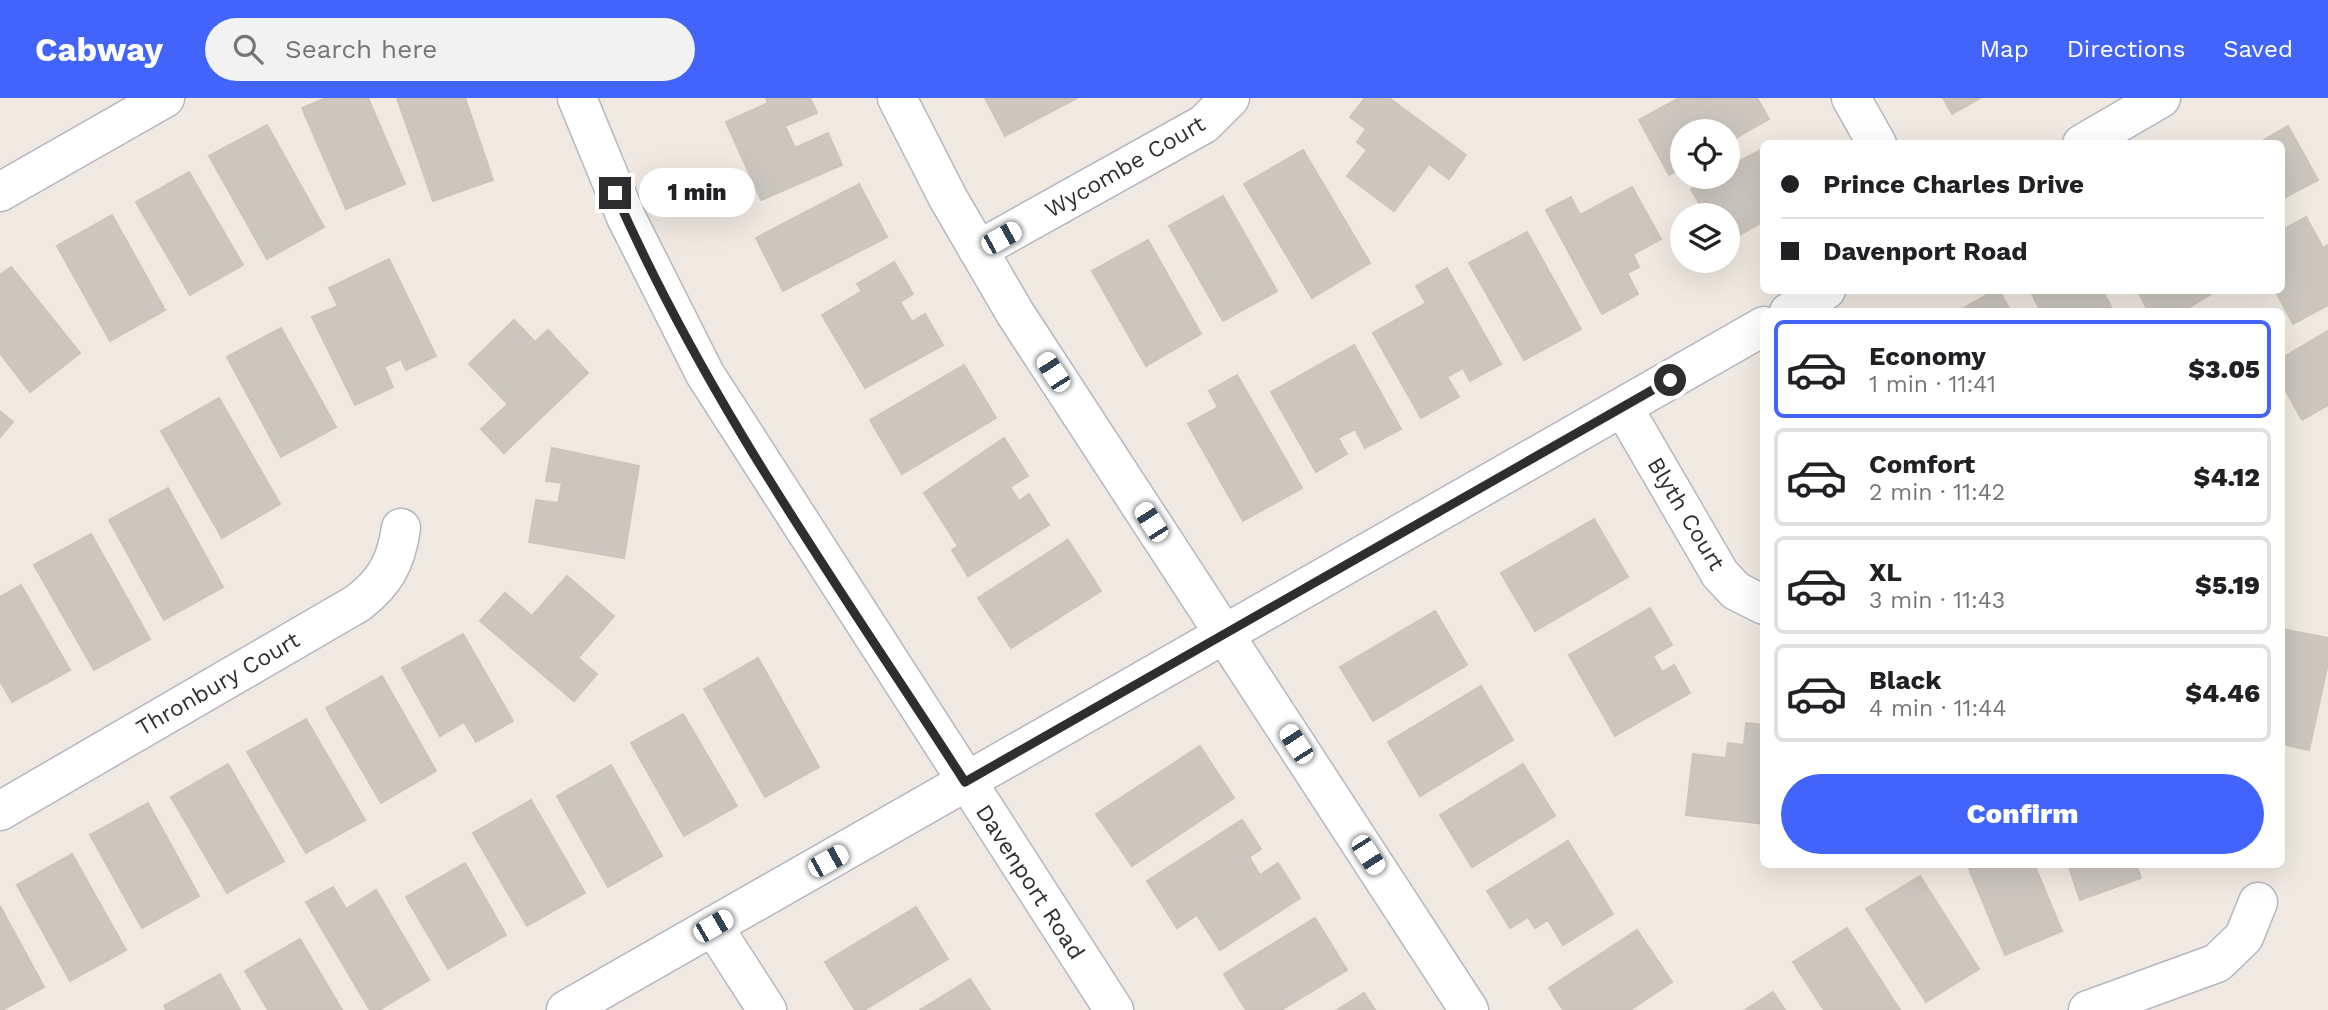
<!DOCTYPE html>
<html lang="en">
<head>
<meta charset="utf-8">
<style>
	:root { --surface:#fff; --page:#f2f2f2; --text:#202124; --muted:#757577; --line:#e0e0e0; --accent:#4264fb }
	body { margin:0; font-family:"Work Sans",sans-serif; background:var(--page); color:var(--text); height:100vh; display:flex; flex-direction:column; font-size:26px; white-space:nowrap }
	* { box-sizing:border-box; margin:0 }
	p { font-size:23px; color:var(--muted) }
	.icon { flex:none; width:38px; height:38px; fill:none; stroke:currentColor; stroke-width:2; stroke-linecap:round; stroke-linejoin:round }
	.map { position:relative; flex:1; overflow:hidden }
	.side { position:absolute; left:1760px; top:210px; width:525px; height:560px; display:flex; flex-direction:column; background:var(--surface); border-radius:10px; box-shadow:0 7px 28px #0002 }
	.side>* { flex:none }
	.banner { position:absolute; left:1760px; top:42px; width:525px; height:154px; border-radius:10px; box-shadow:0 7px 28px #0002; display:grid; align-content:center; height:154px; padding:0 21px; background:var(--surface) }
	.tools { position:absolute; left:1670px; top:21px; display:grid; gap:14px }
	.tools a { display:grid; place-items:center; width:70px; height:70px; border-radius:50%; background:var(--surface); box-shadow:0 7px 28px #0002; font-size:35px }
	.end { position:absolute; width:32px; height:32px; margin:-16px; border:9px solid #2e2e2e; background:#fff; box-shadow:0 0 0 4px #fff }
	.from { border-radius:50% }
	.bubble { position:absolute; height:49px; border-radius:24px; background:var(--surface); box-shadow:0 7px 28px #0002; font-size:23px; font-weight:800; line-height:49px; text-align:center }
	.car { position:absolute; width:21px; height:42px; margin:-21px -10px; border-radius:9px; box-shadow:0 0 5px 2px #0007; background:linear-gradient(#fff 24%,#345 0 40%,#fff 0 76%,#345 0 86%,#fff 0) }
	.banner b { display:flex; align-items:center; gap:24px; height:66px; font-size:26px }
	.banner b+b { border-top:2px solid var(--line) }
	.banner i { width:18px; height:18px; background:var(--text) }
	ul { padding:12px 0 0; list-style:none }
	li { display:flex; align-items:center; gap:21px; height:98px; margin:0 14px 10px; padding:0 7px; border:4px solid var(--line); border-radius:10px }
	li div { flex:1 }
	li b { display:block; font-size:26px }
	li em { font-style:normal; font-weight:800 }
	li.current { border-color:var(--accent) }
	li>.icon { width:63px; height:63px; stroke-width:1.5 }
	.cta { display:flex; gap:14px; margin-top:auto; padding:14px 21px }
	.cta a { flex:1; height:80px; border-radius:42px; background:var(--accent); color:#fff; font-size:28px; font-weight:800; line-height:80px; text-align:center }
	header { display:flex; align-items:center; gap:42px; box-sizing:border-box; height:98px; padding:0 35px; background:var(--accent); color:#fff }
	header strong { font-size:33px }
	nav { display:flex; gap:38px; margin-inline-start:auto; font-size:24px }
	.search { width:490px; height:63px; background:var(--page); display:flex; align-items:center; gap:18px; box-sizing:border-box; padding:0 24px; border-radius:38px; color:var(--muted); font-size:26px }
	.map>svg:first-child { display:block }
	.building { fill:#cbc7bf; stroke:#cbc5ba; stroke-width:2 }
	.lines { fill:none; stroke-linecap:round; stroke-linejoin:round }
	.minor-casing { stroke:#b4b7c1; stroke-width:41 }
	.minor { stroke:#fff; stroke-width:38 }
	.route { stroke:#2e2e2e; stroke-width:9 }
	.labels { text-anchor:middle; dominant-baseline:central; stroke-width:5; stroke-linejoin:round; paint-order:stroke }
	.street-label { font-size:23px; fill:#2e2e2e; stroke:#fff }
</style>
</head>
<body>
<header>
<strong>Cabway</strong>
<div class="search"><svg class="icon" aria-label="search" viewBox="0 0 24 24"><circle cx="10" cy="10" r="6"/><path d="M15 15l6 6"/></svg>Search here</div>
<nav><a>Map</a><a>Directions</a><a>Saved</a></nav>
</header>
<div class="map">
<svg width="2328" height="912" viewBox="0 0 2328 912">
	<rect width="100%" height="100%" fill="#efe9e1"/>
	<!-- building -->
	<g class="building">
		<path d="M326,0H368L405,86L346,111L302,10Z"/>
		<path d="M397,0H465L493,82L433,103Z"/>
		<path d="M766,0H810L817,15L785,28L795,50L828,35L842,67L761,102L726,24L768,5Z"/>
		<path d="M985,0H1077L1005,38Z"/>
		<path d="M1365,0H1389L1466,57L1449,81L1429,66L1394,113L1347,78L1367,52L1357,44L1366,31L1350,19Z"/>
		<path d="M1679,0H1757L1769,21L1727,45V33H1682V70L1669,77L1639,22Z"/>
		<path d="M1943,0H1980L1952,16Z"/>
		<path d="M267,27L324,129L267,161L209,58Z"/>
		<path d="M2288,28L2318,82L2282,101V46H2257Z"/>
		<path d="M1764,50V123L1727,144V117H1706L1691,91L1712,79H1727V70Z"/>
		<path d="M1303,52L1370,165L1312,200L1244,86Z"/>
		<path d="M189,74L243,167L190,197L136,104Z"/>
		<path d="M859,86L887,139L783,193L756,140Z"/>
		<path d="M1632,89L1661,141L1633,156L1639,169L1627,175L1638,196L1602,216L1546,112L1571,99L1580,117Z"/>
		<path d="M1223,98L1277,193L1223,223L1169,128Z"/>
		<path d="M112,117L165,212L110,243L57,148Z"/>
		<path d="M2306,119L2323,150L2328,147V207L2293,226L2275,192H2282V132Z"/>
		<path d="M1527,134L1581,231L1524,262L1469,165Z"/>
		<path d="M1148,142L1201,236L1146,268L1092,173Z"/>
		<path d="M389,161L436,258L406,272L401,261L384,269L393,289L355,307L312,219L338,208L329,190Z"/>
		<path d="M894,164L913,196L900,204L912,224L925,216L943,247L865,290L822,217L862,193L857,186Z"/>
		<path d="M11,169L80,255L30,294L0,255V177Z"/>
		<path d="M1447,170L1501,266L1470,283L1463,270L1447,279L1459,299L1421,320L1373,235L1426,205L1416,188Z"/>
		<path d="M1995,192H1999L2011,214H1957Z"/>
		<path d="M2030,192H2102L2114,214H2041Z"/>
		<path d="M2137,192H2209L2211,196L2181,214H2149Z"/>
		<path d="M514,222L535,244L548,232L588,275L504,355L481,331L508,306L469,266Z"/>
		<path d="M281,230L336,329L281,359L227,259Z"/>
		<path d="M2328,233V307L2302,322L2282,286V260Z"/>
		<path d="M1354,247L1401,331L1365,350L1355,331L1338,340L1347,356L1316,374L1271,294Z"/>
		<path d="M964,267L996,320L902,376L870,322Z"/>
		<path d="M1237,277L1302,390L1243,423L1188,326L1218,309L1209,293Z"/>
		<path d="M219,300L280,406L222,440L161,333Z"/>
		<path d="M0,313L13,324L0,339Z"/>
		<path d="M1004,340L1028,378L1010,389L1019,403L1029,396L1049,427L968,478L952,452L958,448L924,395Z"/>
		<path d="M552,350L639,368L624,460L529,444L536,402L558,405L562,385L546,383Z"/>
		<path d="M168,390L223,489L164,522L109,422Z"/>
		<path d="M1594,421L1628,479L1535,533L1501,475Z"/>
		<path d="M91,436L150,541L94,572L34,467Z"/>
		<path d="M1068,442L1101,493L1011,550L978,500Z"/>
		<path d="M567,478L614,518L578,560L597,576L574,603L480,523L505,495L532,518Z"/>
		<path d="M21,487L70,572L12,604L0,583V499Z"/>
		<path d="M1650,510L1672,547L1653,558L1662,574L1674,567L1690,595L1615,638L1569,557Z"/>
		<path d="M1435,513L1467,567L1373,623L1340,569Z"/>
		<path d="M2282,531L2328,540V565L2309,652L2282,646Z"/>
		<path d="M463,536L513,623L476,644L464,624L440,638L402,570Z"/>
		<path d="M758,560L819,669L765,699L704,591Z"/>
		<path d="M382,578L436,673L381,705L326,610Z"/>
		<path d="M1481,588L1513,642L1420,698L1388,644Z"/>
		<path d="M683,616L737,708L684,738L631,645Z"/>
		<path d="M306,621L365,722L306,755L247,654Z"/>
		<path d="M1746,625L1764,627V726L1686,717L1693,656L1726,660L1728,645L1744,647Z"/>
		<path d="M1200,648L1234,700L1132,768L1096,716Z"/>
		<path d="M228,666L284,763L227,795L171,699Z"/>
		<path d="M1523,666L1555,718L1472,769L1440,717Z"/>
		<path d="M611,667L662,758L608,789L557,698Z"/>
		<path d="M531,702L585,795L527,828L473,735Z"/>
		<path d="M148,705L199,798L142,830L90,737Z"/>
		<path d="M1242,722L1261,751L1249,759L1260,777L1278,765L1300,800L1220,852L1197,817L1177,830L1147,783Z"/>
		<path d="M1568,743L1613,816L1563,847L1548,822L1535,830L1528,819L1510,830L1487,793Z"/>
		<path d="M72,756L126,852L70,883L17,787Z"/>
		<path d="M465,765L506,837L448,871L406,799Z"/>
		<path d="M1967,766H2034L2062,833L2005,857Z"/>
		<path d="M2068,766H2136L2141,780L2080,802Z"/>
		<path d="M1920,778L1979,871L1926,904L1866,811Z"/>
		<path d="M333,789L346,811L376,792L429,882L379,912H370L306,804Z"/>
		<path d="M0,808L44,889L2,912H0Z"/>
		<path d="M916,809L948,861L864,912H855L825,864Z"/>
		<path d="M1315,820L1347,872L1281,912H1246L1224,876Z"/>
		<path d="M1847,830L1900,912H1824L1793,864Z"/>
		<path d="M1637,832L1672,884L1630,912H1563L1549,890Z"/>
		<path d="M300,841L342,912H268L245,873Z"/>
		<path d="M220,876L240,912H166L164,908Z"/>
		<path d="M970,881L990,912H920Z"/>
		<path d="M1773,894L1785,912H1745Z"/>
		<path d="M1364,895L1375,912H1337Z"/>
	</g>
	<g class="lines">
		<defs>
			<g id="minor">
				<path d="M577,0L626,119L705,276L1114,912"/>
				<path d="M897,0L948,100L1015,215L1469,912"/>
				<path d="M1851,0L1877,46"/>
				<path d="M2082,46L2161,0"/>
				<path d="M0,94L165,0"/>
				<path d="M978,152L1204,26L1230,0"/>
				<path d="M1789,214L1826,192"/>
				<path d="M1623,309L1720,476L1736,493L1764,507"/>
				<path d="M0,713L358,505C385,484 396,465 401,430"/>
				<path d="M713,828L767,912"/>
				<path d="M566,912L1764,228"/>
				<path d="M2088,912L2217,865L2244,839L2258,804"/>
			</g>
		</defs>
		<!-- minor casing -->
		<use href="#minor" class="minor-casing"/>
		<!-- minor -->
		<use href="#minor" class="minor"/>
	</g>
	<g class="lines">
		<!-- route -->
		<path class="route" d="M615,95C707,305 842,493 965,684L1670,282"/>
	</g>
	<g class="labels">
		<!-- street labels -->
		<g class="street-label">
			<text transform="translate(1125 69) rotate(-30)">Wycombe Court</text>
			<text transform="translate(1686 416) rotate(59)">Blyth Court</text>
			<text transform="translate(218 586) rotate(-30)">Thronbury Court</text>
			<text transform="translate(1030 784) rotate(57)">Davenport Road</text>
		</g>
	</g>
</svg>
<div class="tools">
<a><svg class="icon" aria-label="locate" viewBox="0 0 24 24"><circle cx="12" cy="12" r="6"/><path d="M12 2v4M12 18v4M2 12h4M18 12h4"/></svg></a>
<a><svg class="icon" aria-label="layers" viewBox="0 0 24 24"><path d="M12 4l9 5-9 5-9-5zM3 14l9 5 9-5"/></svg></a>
</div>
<i class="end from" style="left:1670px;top:282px"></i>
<i class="end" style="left:615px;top:95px"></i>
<div class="bubble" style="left:639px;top:70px;width:116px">1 min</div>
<i class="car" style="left:1001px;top:140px;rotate:61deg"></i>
<i class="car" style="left:1053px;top:274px;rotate:327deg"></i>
<i class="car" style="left:1151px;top:424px;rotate:327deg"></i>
<i class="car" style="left:1296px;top:646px;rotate:327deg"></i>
<i class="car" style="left:1368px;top:757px;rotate:147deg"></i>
<i class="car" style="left:828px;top:763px;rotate:61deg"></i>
<i class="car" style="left:713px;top:828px;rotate:60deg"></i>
<div class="banner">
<b><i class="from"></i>Prince Charles Drive</b>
<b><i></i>Davenport Road</b>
</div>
<section class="side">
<ul>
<li class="current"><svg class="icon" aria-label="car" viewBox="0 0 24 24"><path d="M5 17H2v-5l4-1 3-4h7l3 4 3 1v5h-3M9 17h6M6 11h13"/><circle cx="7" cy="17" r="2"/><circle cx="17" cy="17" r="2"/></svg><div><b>Economy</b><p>1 min · 11:41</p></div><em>$3.05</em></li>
<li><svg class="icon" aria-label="car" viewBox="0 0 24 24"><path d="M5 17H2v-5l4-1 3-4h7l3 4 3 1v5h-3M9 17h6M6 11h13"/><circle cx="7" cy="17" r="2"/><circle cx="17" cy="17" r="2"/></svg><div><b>Comfort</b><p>2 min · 11:42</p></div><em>$4.12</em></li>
<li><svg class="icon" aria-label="car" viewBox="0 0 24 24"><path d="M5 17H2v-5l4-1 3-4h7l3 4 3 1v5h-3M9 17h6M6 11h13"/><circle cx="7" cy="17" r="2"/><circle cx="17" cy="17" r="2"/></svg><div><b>XL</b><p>3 min · 11:43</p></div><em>$5.19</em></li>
<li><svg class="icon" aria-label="car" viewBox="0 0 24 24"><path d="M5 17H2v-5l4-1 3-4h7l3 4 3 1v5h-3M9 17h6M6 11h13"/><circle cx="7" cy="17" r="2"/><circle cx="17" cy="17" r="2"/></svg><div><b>Black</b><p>4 min · 11:44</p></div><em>$4.46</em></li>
</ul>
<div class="cta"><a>Confirm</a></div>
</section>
</div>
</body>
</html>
